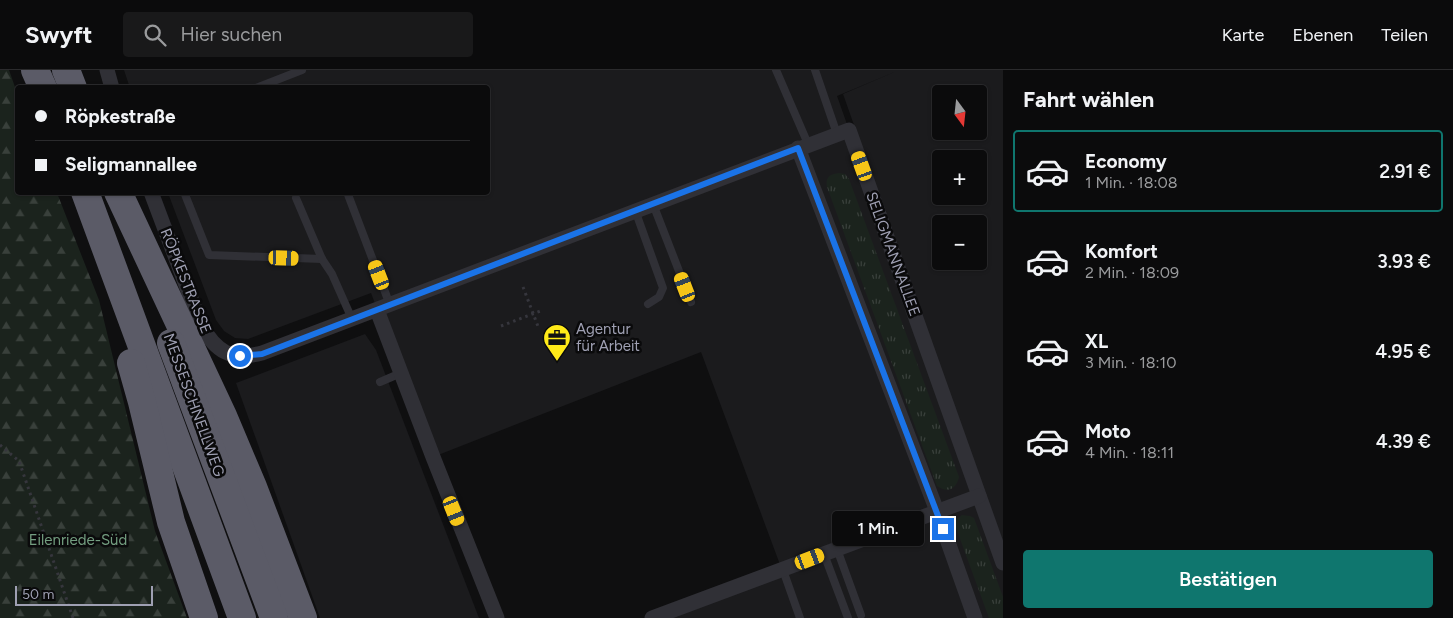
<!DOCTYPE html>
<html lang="de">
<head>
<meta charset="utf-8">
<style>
	:root { --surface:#0b0b0c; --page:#19191a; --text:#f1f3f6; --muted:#9a9b9d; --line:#2b2b2d; --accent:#0f766e }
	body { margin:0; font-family:Figtree,sans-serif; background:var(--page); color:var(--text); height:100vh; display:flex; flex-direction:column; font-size:19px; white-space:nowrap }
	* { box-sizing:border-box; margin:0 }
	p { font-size:16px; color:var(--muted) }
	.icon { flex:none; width:28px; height:28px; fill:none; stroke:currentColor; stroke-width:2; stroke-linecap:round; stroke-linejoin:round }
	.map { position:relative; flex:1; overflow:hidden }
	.sheet { display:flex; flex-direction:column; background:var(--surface); width:450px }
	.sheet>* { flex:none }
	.banner { position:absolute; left:15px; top:15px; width:475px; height:110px; border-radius:5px; box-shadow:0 1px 4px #0004,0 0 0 1px var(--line); display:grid; align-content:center; height:110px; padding:0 20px; background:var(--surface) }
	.needle { width:32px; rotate:165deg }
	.fabs { position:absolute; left:932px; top:15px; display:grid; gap:10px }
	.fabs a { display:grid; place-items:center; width:55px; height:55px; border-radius:5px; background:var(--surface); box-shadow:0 1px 4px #0004,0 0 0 1px var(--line); font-size:25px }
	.scale { position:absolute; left:15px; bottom:12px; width:138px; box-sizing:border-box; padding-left:5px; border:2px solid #9fa0b3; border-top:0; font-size:14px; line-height:18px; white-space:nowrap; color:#9fa0b3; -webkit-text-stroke:4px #0a0a0b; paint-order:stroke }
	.end { position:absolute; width:22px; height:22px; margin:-11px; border:6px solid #1a73e8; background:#fff; box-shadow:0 0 0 2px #fff }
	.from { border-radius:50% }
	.bubble { position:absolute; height:35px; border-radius:5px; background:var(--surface); box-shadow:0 1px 4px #0004,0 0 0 1px var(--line); font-size:16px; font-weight:600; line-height:35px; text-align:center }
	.car { position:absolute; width:15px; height:30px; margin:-15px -8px; border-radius:6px; box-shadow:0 0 4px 1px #0007; background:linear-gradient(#f5c518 24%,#345 0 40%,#f5c518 0 76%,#345 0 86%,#f5c518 0) }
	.banner b { display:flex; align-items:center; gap:18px; height:48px; font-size:19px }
	.banner b+b { border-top:1px solid var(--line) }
	.banner i { width:12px; height:12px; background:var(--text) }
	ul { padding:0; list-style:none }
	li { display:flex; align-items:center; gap:15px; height:82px; margin:0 10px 8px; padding:0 10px; border:2px solid transparent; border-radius:5px }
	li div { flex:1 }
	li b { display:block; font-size:19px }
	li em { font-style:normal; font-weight:600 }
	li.active { border-color:var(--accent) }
	li>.icon { width:45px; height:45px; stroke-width:1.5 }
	h2 { padding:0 20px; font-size:22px; line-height:60px }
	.action { display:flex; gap:10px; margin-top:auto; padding:10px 20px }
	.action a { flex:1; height:58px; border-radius:5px; background:var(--accent); color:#fff; font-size:20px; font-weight:600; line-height:58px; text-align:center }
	header { display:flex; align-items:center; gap:30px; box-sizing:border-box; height:70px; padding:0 25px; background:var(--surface); border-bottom:1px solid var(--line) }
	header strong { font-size:24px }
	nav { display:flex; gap:28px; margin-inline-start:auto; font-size:18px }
	.search { width:350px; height:45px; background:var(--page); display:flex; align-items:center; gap:12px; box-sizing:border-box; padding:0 18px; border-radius:5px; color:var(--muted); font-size:19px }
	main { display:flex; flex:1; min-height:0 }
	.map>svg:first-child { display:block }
	.built { fill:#1b1b1d; fill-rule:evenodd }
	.grass { fill:url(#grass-tufts) }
	.forest { fill:url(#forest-firs) }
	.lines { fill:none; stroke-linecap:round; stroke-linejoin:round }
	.path { stroke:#36363d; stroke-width:3; stroke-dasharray:2.5 4; stroke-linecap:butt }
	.lane { stroke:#303036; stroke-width:8 }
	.street { stroke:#303036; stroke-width:15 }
	.highway { stroke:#5b5b67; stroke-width:28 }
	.route { stroke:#1a73e8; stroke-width:6 }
	.labels { text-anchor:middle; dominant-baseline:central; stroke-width:5; stroke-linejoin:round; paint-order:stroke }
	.street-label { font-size:15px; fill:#9fa0b3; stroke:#0a0a0b }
	.poi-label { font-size:15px; fill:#9fa0b3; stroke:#0a0a0b; text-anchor:start }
	.park-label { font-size:15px; fill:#749f81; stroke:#0a0a0b }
</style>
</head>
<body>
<header>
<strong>Swyft</strong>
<div class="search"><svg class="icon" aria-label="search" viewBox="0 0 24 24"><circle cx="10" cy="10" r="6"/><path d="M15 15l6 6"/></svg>Hier suchen</div>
<nav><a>Karte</a><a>Ebenen</a><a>Teilen</a></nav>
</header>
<main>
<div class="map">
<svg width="1003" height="548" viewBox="0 0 1003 548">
	<defs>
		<pattern id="grass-tufts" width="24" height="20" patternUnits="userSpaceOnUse" patternTransform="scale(1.25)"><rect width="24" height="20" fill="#1b231d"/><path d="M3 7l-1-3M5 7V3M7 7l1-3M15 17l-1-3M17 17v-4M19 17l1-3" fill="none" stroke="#39403b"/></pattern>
		<pattern id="forest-firs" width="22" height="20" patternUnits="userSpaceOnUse" patternTransform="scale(1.25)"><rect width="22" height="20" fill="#1b231d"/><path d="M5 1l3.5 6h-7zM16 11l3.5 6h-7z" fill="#39403b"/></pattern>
	</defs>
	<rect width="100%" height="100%" fill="#0f0f10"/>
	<!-- built -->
	<g class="built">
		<path d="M124,0H1003V475L843,24L897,1L837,26L1003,493V548H674L671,541L782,500L701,282L433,387L371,223L248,269L235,268L224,261L216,250L168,123L488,122V18H130ZM941,24H979V61H941ZM941,89H979V126H941ZM941,154H979V191H941Z"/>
		<path d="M365,264L376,280L479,548H320L236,313Z"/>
	</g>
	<!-- grass -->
	<g class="grass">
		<path d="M839,103L845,104L849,109L959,407C956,420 947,423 937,416L827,117C825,107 830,104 839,103Z"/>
		<path d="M962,445L970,446L974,448L1003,527V548H989L955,455V451Z"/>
	</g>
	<!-- forest -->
	<path class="forest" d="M0,0H9L17,23L18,122L57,123L99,230L155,461L187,548H0Z"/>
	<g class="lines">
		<!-- path -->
		<g class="path">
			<path d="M523,217L539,259"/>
			<path d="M501,256L543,240"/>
			<path d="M0,375L19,391L73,548"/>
		</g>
		<!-- lane -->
		<g class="lane">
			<path d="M776,0L808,74"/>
			<path d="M815,0L837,64"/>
			<path d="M256,18L302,0"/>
			<path d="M184,122L209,185L322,189"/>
			<path d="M347,122L390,235"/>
			<path d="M296,128L322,189L332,204L352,249"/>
			<path d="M653,134L691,232"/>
			<path d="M635,140L663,218L659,227L648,234"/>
			<path d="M380,312L401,303"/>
			<path d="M837,479L861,545"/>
			<path d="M824,484L848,548"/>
			<path d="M783,500L800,548"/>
		</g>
		<!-- street -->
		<g class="street">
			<path d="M107,0L112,18"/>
			<path d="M798,78L937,441L975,548"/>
			<path d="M151,122L201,255C216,282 231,291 262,283L849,60L1003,493"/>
			<path d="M377,240L433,387L497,548"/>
			<path d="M652,548L979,426"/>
		</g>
		<!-- highway -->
		<g class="highway">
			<path d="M35,0L43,18"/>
			<path d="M66,0L73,18"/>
			<path d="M85,122L242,548"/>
			<path d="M118,122L223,346L253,417L303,548"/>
			<path d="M171,273L274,548"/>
			<path d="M131,293L142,332L171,452L204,548"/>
		</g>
	</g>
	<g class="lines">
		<!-- route -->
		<path class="route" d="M240,286L262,284L798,78L943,459"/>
	</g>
	<!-- icons -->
	<defs>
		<symbol id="office-pin" viewBox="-11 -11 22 30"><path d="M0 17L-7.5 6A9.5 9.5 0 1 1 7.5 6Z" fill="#ffea18" stroke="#0a0a0b"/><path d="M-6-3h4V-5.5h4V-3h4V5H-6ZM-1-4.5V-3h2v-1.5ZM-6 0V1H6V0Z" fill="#111"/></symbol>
	</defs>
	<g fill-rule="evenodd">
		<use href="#office-pin" x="541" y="252" width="32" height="43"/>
	</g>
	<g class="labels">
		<!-- street labels -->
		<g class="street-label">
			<text transform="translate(893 184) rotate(70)">SELIGMANNALLEE</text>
			<text transform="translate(186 211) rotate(68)">RÖPKESTRASSE</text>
			<text transform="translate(194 335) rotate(70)">MESSESCHNELLWEG</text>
		</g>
		<!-- poi labels -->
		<g class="poi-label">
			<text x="576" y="259">Agentur<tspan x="576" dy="17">für Arbeit</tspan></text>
		</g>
		<!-- park labels -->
		<g class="park-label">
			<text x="78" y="470">Eilenriede-Süd</text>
		</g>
	</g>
</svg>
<div class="fabs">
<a><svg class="needle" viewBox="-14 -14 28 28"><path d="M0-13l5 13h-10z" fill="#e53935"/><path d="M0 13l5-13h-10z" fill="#9a9b9d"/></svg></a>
<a>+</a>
<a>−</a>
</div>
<div class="scale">50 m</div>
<i class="end from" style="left:240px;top:286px"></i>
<i class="end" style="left:943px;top:459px"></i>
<div class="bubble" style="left:832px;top:441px;width:92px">1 Min.</div>
<i class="car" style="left:862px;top:96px;rotate:340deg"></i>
<i class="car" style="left:284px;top:188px;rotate:92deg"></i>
<i class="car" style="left:379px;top:205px;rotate:339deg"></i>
<i class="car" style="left:685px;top:217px;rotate:339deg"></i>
<i class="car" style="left:454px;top:441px;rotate:158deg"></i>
<i class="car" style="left:810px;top:489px;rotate:69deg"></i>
<div class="banner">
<b><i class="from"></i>Röpkestraße</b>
<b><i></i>Seligmannallee</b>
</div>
</div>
<section class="sheet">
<h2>Fahrt wählen</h2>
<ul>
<li class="active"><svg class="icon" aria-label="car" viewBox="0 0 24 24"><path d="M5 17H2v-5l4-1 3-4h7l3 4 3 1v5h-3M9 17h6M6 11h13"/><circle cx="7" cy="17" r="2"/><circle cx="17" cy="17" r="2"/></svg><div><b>Economy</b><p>1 Min. · 18:08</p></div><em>2.91 €</em></li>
<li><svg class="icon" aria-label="car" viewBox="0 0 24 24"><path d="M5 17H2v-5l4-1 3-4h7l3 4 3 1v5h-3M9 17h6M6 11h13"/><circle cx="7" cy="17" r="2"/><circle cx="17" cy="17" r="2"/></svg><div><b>Komfort</b><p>2 Min. · 18:09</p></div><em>3.93 €</em></li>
<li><svg class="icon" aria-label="car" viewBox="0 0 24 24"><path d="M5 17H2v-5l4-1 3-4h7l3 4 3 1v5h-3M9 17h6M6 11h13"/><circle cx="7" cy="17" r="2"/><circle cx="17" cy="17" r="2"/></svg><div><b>XL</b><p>3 Min. · 18:10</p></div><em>4.95 €</em></li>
<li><svg class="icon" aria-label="car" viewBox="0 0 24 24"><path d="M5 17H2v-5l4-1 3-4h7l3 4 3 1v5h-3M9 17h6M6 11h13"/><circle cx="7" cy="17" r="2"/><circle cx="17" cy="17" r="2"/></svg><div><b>Moto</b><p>4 Min. · 18:11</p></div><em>4.39 €</em></li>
</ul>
<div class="action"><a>Bestätigen</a></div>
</section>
</main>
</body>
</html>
